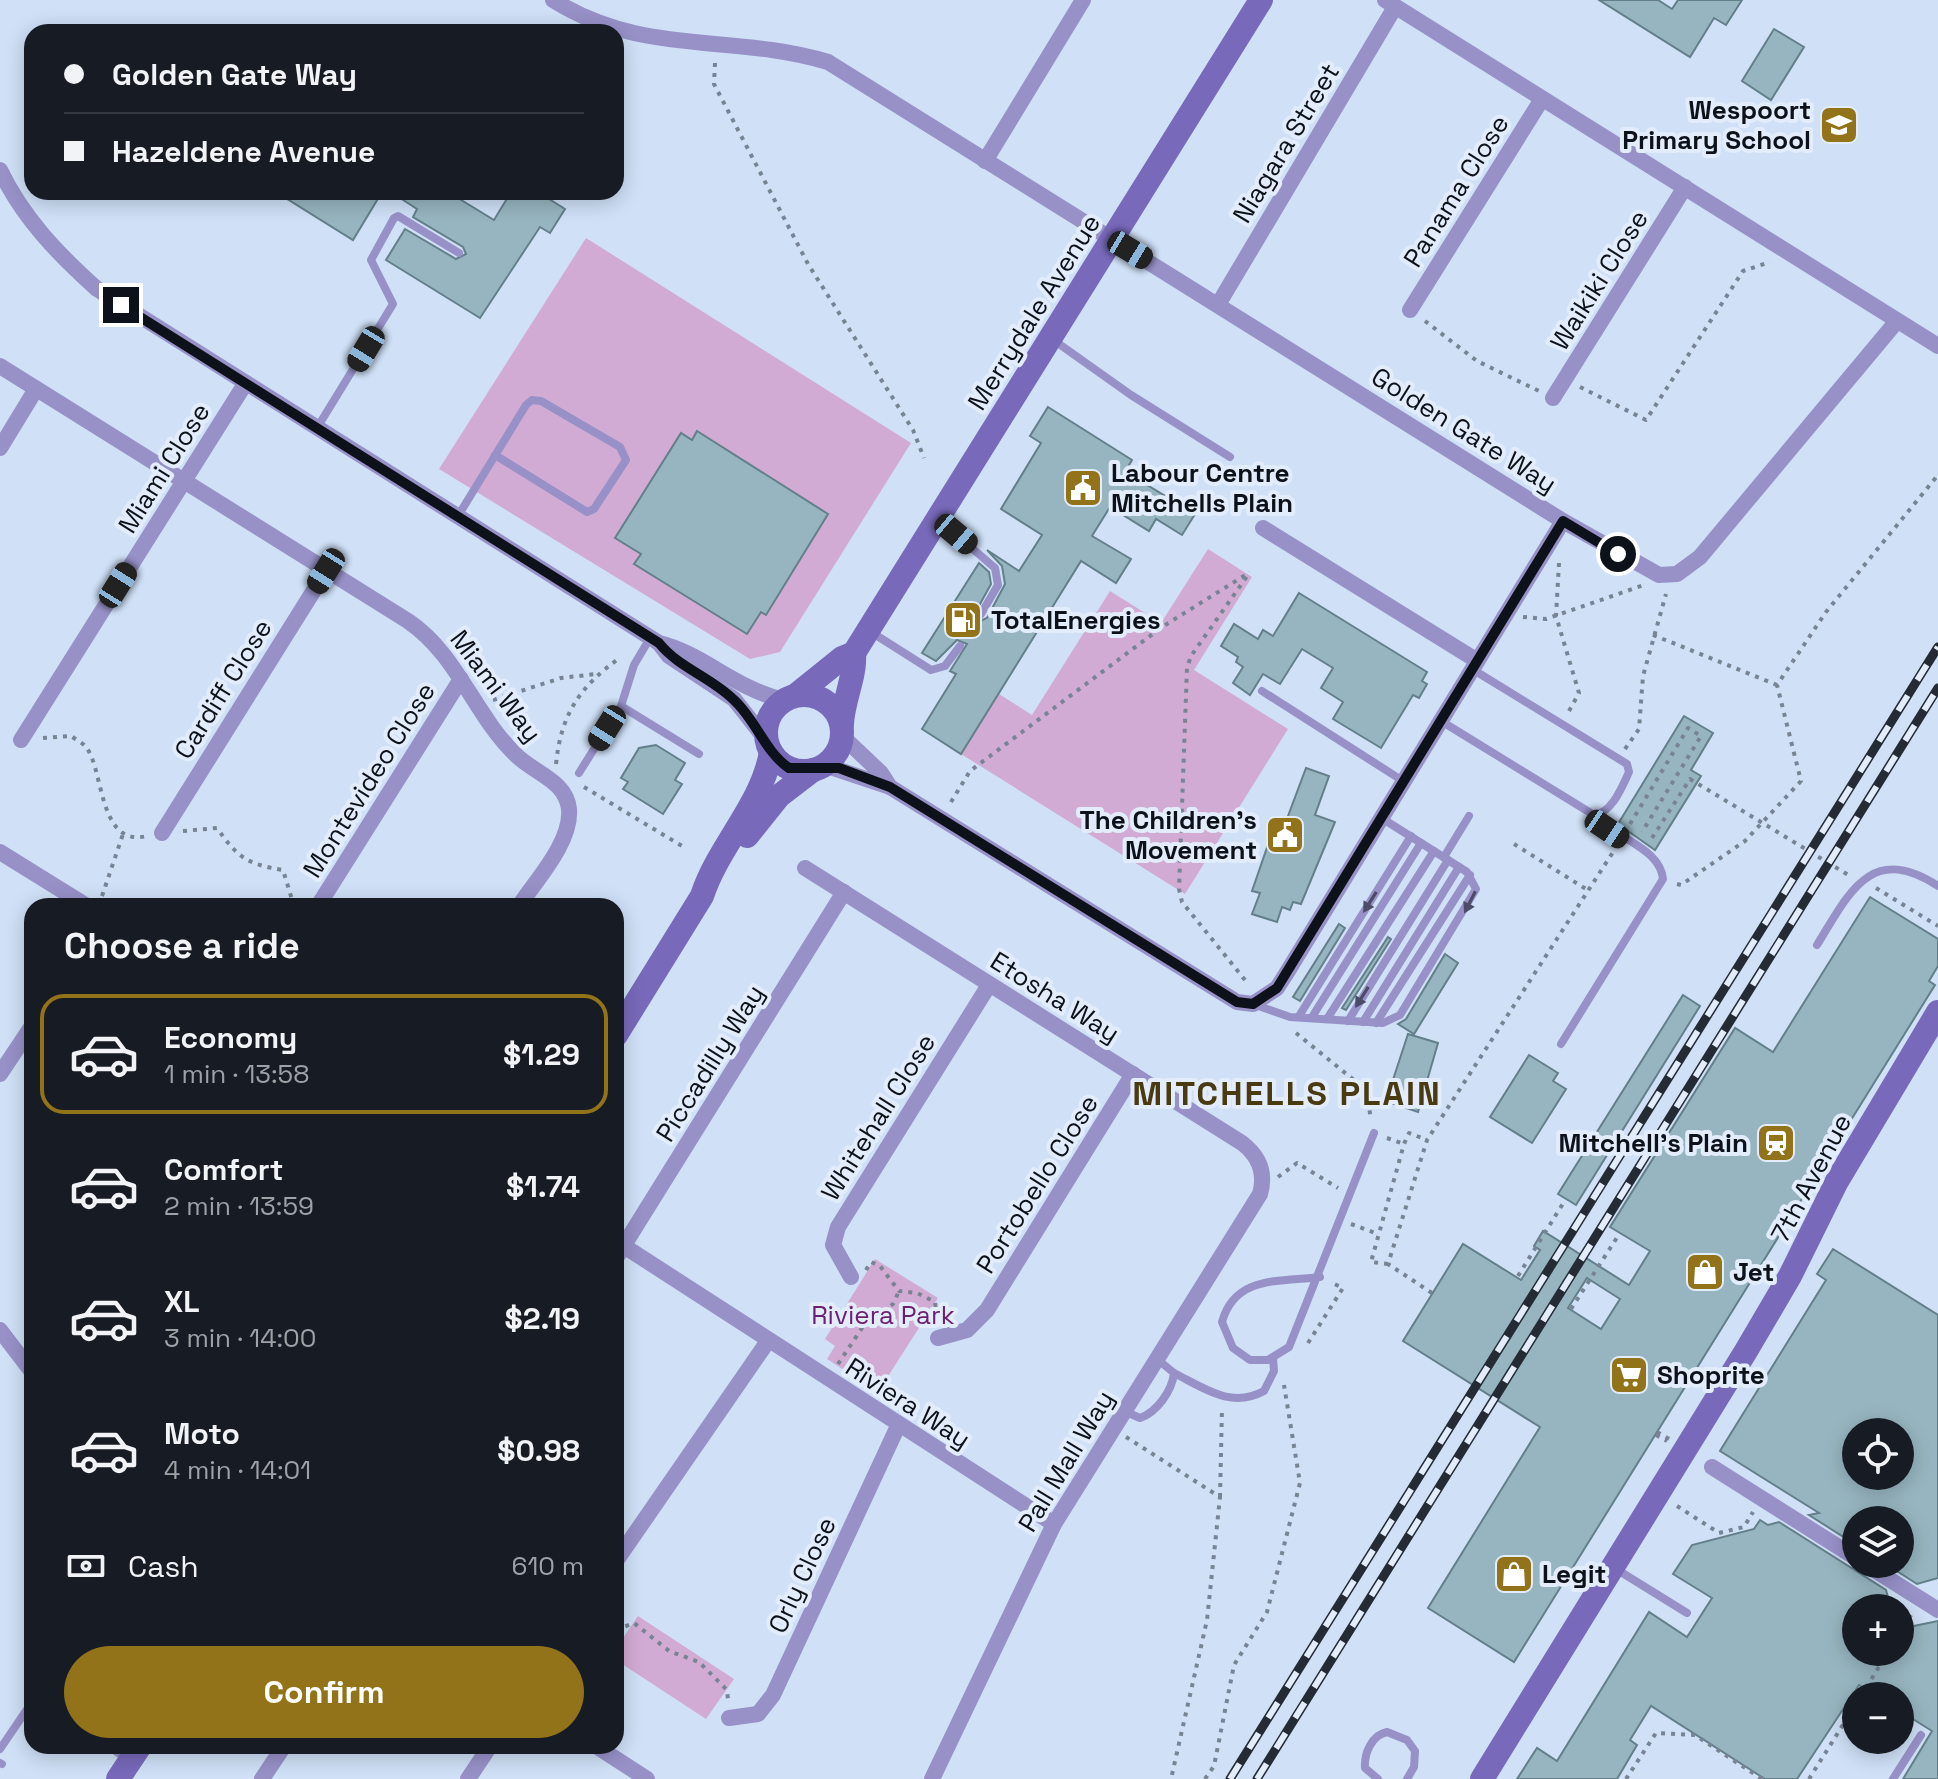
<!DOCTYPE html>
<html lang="en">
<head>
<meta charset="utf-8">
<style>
	:root { --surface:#171b24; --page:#20242c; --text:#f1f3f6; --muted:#9ea1a6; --line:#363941; --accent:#92731a }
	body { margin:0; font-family:"Space Grotesk",sans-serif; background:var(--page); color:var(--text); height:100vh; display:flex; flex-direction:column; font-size:30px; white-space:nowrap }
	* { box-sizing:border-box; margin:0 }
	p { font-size:26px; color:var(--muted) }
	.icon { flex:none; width:44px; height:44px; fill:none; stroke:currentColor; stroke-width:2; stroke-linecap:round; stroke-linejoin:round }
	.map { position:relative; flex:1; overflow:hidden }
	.side { position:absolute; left:24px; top:898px; width:600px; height:856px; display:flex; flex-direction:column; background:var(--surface); border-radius:24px; box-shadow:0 4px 20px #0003 }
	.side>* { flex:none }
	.banner { position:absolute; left:24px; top:24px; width:600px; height:176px; border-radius:24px; box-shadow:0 4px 20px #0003; display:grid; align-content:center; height:176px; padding:0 40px; background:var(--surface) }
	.controls { position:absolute; left:1842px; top:1418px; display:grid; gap:16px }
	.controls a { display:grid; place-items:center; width:72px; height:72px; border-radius:50%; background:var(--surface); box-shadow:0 4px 20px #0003; font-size:40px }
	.end { position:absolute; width:36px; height:36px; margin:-18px; border:10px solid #0d121a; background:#fff; box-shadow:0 0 0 4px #fff }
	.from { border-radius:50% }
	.car { position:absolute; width:24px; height:48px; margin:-24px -12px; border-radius:10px; box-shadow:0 0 6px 2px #0007; background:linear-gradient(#222 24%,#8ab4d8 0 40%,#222 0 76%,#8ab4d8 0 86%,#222 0) }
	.banner b { display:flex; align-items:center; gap:28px; height:76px; font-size:30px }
	.banner b+b { border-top:2px solid var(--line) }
	.banner i { width:20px; height:20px; background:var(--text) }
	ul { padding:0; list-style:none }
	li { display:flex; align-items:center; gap:24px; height:120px; margin:0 16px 12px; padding:0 24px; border:4px solid transparent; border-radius:24px }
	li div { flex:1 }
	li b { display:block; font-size:30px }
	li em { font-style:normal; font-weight:800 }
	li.active { border-color:var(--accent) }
	li>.icon { width:72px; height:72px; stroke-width:1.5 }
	h2 { padding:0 40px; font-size:36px; line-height:96px }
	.pay { display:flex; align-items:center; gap:20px; height:88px; padding:0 40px; font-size:30px }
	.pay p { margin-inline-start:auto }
	.cta { display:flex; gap:16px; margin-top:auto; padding:16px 40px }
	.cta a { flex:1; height:92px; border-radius:48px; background:var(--accent); color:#fff; font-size:32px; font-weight:800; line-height:92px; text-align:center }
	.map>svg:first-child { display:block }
	.green { fill:#d2abd5 }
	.building { fill:#97b5c0; stroke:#63808a; stroke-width:2; fill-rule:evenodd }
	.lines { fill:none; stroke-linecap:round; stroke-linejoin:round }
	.path { stroke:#788494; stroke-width:4; stroke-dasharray:4 6; stroke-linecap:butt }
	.lane { stroke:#9891c8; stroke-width:8 }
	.street { stroke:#9891c8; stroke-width:16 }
	.secondary { stroke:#7869ba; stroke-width:24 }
	.rail-casing { stroke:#242b34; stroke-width:9 }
	.rail { stroke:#e2ecfb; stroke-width:6; stroke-dasharray:18; stroke-linecap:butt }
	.oneway { fill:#4c4b68 }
	.route { stroke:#0d121a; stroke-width:10 }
	.labels { text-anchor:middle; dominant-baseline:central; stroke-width:8; stroke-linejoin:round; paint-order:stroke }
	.poi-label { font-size:26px; font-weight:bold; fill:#0d121a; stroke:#e2ecfb; text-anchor:start }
	.street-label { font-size:26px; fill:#0d121a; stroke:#e2ecfb }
	.park-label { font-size:26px; fill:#6c2074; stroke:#e2ecfb }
	.district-label { font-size:34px; font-weight:bold; letter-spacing:2px; fill:#493a12; stroke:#e2ecfb }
</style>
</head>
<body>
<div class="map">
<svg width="1938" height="1779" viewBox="0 0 1938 1779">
	<rect width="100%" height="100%" fill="#cfe0f7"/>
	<!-- green -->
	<g class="green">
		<path d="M586,238L911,443L780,652L750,659L439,469Z"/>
		<path d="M1208,549L1252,577L1194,670L1288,729L1185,894L961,754L999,694L1032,715L1110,591L1161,623Z"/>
		<path d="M875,1259L938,1298L878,1392L827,1359L835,1346L825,1339Z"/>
		<path d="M638,1616L734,1679L706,1719L616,1660V1648Z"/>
	</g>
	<!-- building -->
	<g class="building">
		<path d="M1599,0H1658L1672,9L1678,0H1742L1726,25L1714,18L1690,57Z"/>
		<path d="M1774,29L1804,47L1771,100L1742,81Z"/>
		<path d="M276,192H382L353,240Z"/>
		<path d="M391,192H448L494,220L511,192H538L565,209L550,233L540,227L480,318L386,260L405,229L456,259L466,254L463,247L413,217L417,209Z"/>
		<path d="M1048,407L1132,460L1129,465L1138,471L1134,477L1195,514L1182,535L1156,519L1149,531L1110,507L1092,536L1131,559L1116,583L1081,561L961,754L922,729L956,674L950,671L967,644L957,640L936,661L922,653L979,563L989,572L991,584L974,615L980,621L987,618L1005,584L1002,566L987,550L1019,571L1042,535L1001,509L1041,443L1030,436Z"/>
		<path d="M697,431L828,514L766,615L761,612L747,634L634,564L641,554L615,538L681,433L692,440Z"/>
		<path d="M1299,593L1427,672L1422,681L1427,684L1419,698L1413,695L1381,748L1333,719L1343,702L1321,688L1333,668L1302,649L1280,684L1263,674L1250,695L1233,683L1243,667L1236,662L1238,657L1221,646L1234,624L1258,639L1263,630L1273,636Z"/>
		<path d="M1684,716L1713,733L1691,770L1701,776L1655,850L1618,824Z"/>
		<path d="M656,745L685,763L675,780L682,784L663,814L623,789L628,782L621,778L639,748Z"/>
		<path d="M1306,768L1329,776L1315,815L1335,822L1301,904L1293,902L1290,910L1282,907L1277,922L1252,914L1260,893L1252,891L1271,836L1279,840Z"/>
		<path d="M1870,897L1938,939V966L1929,981L1935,985L1514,1662L1428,1608L1540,1427L1403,1341L1463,1244L1521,1280L1540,1250L1534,1246L1543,1231L1629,1285L1650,1251L1610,1227L1735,1028L1773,1052ZM1587,1278L1620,1299L1601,1329L1568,1308Z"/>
		<path d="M1339,924L1345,928L1300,1001L1293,997Z"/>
		<path d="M1388,937L1391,939L1346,1010L1342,1008Z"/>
		<path d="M1445,954L1458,963L1414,1034L1398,1024L1406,1019Z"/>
		<path d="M1683,995L1700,1006L1576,1205L1558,1194Z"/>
		<path d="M1408,1034L1438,1043L1418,1112L1386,1101Z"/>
		<path d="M1529,1055L1558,1073L1553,1081L1566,1089L1532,1143L1490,1117Z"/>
		<path d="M1833,1249L1938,1315V1578L1917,1584L1886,1564H1900V1520H1856V1545L1809,1515L1819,1513L1720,1451L1826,1280L1817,1274ZM1856,1432H1900V1476H1856Z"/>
		<path d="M1760,1520L1768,1525L1779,1522L1886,1590L1891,1608H1856V1652H1900L1914,1626L1938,1621V1779H1903L1932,1731L1900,1711V1696H1877L1859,1685L1797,1779H1765L1651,1706L1630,1740L1637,1745L1617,1779H1517L1537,1748L1557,1761L1649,1612L1687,1637L1712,1598L1673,1574L1692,1545L1754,1529Z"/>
	</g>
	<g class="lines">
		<!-- path -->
		<g class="path">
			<path d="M715,63L714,84L808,264L913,430L924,458"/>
			<path d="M1425,321L1477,361L1539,391"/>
			<path d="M1580,387L1646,420L1743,271L1770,262"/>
			<path d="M1559,563L1556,616L1579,693L1569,711"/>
			<path d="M1523,617L1546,619L1644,585"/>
			<path d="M1653,635L1777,685"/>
			<path d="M493,700L561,678L596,674"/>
			<path d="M43,738L71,736C75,739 83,743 86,747C104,769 98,848 147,836"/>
			<path d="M1625,749L1639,729L1643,676L1666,594"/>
			<path d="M556,764C561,714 580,686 621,657"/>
			<path d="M584,787L682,846"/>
			<path d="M951,802L970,771L1162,627L1247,574"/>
			<path d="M1630,824L1688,728L1701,736L1642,832"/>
			<path d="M183,831L217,828C238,858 247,864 283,870L294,906"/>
			<path d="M1652,838L1690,779L1850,876"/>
			<path d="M1514,844L1586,889"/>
			<path d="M1677,884L1681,885L1745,841L1801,781L1777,685L1826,612L1938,475"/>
			<path d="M1876,888L1938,926"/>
			<path d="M102,896L123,834"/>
			<path d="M1245,980L1182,902L1179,889L1187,668L1191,656L1250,572"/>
			<path d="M1296,1033L1360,1085L1367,1096L1371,1119"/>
			<path d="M1387,1138L1404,1144"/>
			<path d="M1278,1177L1297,1163L1338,1188"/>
			<path d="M1351,1224L1378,1234"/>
			<path d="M1388,1264L1371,1262L1404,1144L1409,1133L1427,1140"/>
			<path d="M866,1270L871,1262L880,1266L899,1291L917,1293L935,1302L937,1320"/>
			<path d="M1518,1276L1564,1202"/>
			<path d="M1432,1293L1388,1264L1427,1140L1615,849"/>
			<path d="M1571,1309L1618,1236"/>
			<path d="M1308,1343L1343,1288L1330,1282"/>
			<path d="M838,1364L864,1325L893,1304L899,1291"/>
			<path d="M1657,1432L1669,1439"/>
			<path d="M1656,1435L1667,1441"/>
			<path d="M1126,1437L1220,1497L1207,1620L1171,1779"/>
			<path d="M1220,1497L1222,1408"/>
			<path d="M1677,1506L1719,1533L1744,1527L1753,1512"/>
			<path d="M616,1630L634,1623L669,1651L699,1662L727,1690L728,1700"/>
			<path d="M1900,1633L1911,1615"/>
			<path d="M1861,1696L1888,1652"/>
			<path d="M1205,1779L1214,1766L1234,1665L1267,1612L1300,1483L1284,1385"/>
			<path d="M1626,1779L1656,1733L1695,1735L1762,1779"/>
			<path d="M1809,1779L1856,1704"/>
		</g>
		<!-- lane -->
		<g class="lane">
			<path d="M1052,339L1131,395L1230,457"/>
			<path d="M317,428L393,304L371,260L394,218L398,216L459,253"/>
			<path d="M458,516C481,479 503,442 526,405L532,400L541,401L620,447L626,460L594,509L587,512L495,455"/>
			<path d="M938,519L995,568L998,585L981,614"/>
			<path d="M871,632L931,670L945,666L960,646"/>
			<path d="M1262,691L1403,781"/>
			<path d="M621,706L699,754"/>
			<path d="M1441,721L1594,815C1612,813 1622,787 1629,772L1627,764L1472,669"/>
			<path d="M579,773L621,706L634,665L650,638"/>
			<path d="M1444,857L1469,816"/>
			<path d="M1817,945C1849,893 1871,842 1938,886"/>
			<path d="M1253,1004L1290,1017L1383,1023L1400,1015L1476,889L1467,872L1383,819"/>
			<path d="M1299,1016L1411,836"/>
			<path d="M1312,1017L1421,843"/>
			<path d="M1327,1019L1434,851"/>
			<path d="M1348,1021L1448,860"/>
			<path d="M1363,1022L1459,867"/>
			<path d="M1376,1023L1470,875"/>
			<path d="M1561,1044L1663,879C1660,847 1614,839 1598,815"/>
			<path d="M1320,1277C1280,1282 1235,1275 1222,1322L1233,1348L1250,1360H1268L1289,1347L1374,1133"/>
			<path d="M1174,1373C1204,1388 1231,1409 1264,1391L1274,1371L1273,1358"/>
			<path d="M1124,1411L1140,1418C1157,1412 1172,1391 1174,1373L1157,1359"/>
			<path d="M1616,1569L1687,1613"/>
			<path d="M108,1746L127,1759"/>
			<path d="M0,1749L32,1702"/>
			<path d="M0,1763L2,1764"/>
			<path d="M1378,1779L1365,1768C1364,1753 1372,1735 1387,1732L1407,1740L1415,1751L1414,1767L1407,1779"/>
			<path d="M1893,1779L1921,1735"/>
		</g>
		<!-- street -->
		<g class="street">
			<path d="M553,0C644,57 731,33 828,62L1563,521L1659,575L1677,574L1700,557L1897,321"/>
			<path d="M1385,0L1938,346"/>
			<path d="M985,161L1083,0"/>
			<path d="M0,170C23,218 58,254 97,289L659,643C702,653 735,689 784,700"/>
			<path d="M1219,303L1395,7"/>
			<path d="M1410,310L1542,99"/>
			<path d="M0,366L408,621C457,654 474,714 515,754C533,773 566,780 569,809C572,842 536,880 519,906"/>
			<path d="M1553,398L1685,187"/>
			<path d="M0,448L36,389"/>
			<path d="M1263,528L1476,660"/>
			<path d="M659,643L669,656L734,699L767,741"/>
			<path d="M842,736L881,773L890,787"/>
			<path d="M21,740L245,384"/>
			<path d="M824,765L890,787L1237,1002L1253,1004L1277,988L1286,974L1563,521"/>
			<path d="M162,833L326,571"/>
			<path d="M0,852L87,906"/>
			<path d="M805,868L1242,1143C1259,1156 1266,1173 1260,1194L1054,1524L932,1779"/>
			<path d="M318,906L461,679"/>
			<path d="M0,1074L32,1026"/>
			<path d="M616,1241L1054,1524"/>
			<path d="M616,1258L844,892"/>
			<path d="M851,1277L833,1245L838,1227L989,985"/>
			<path d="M0,1330L32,1372"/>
			<path d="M938,1338L967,1330L987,1310L1133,1074"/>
			<path d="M1712,1467L1856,1558"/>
			<path d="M616,1561L768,1341"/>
			<path d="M1865,1564L1938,1610"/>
			<path d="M729,1718L758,1714L773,1695L898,1426"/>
			<path d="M596,1746L647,1779"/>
			<path d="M262,1779L284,1746"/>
			<path d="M468,1779L490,1746"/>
		</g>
		<!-- secondary -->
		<g class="secondary">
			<path d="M796,695L842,658L854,653L1261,0"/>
			<circle cx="804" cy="733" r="38"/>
			<path d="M842,724C843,700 856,676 854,653"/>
			<path d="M747,836L779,796L813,770"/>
			<path d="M616,1035L702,896C718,846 762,805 771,752"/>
			<path d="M118,1779L140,1746"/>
			<path d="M1482,1779L1746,1351L1790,1276L1837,1181L1938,1012"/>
		</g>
		<defs>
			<g id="rail">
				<path d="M1230,1779L1938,647"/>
				<path d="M1257,1779L1938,688"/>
			</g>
		</defs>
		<!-- rail casing -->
		<use href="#rail" class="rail-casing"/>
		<!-- rail -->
		<use href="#rail" class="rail"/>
	</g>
	<!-- one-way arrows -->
	<defs><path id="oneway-solid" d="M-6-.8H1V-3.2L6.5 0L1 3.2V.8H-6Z" transform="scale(2)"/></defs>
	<g class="oneway">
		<use href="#oneway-solid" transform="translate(1370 902) rotate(122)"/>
		<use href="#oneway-solid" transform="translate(1470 902) rotate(117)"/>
		<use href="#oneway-solid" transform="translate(1362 997) rotate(122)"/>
	</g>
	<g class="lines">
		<!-- route -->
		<path class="route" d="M121,305L659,643C679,668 711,677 734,700C756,720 765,752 789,768H839L890,787L1237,1002L1253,1004L1277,988L1563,521L1618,554"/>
	</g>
	<!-- icons -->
	<defs>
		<symbol id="school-square" viewBox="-11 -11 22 22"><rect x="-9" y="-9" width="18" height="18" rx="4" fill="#92731a" stroke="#e2ecfb"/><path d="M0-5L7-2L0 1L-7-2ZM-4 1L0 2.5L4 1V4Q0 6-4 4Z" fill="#fff"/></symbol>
		<symbol id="civic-square" viewBox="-11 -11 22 22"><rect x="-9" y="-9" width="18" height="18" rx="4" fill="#92731a" stroke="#e2ecfb"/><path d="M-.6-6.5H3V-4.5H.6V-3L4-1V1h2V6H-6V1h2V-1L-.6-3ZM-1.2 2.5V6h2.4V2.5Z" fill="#fff"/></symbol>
		<symbol id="fuel-square" viewBox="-11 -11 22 22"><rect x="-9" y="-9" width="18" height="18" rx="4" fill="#92731a" stroke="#e2ecfb"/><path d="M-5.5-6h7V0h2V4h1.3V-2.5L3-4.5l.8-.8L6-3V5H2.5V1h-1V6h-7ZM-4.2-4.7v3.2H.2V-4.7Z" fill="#fff"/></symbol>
		<symbol id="station-square" viewBox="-11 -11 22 22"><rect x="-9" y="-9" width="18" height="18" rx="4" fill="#92731a" stroke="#e2ecfb"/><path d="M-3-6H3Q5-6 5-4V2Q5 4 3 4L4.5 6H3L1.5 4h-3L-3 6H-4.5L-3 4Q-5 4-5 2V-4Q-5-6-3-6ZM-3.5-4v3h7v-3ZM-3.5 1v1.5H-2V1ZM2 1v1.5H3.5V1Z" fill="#fff"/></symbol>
		<symbol id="shop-square" viewBox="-11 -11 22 22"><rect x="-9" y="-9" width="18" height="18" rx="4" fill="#92731a" stroke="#e2ecfb"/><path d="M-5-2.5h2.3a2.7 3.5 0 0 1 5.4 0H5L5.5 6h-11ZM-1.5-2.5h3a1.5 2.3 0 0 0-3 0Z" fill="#fff"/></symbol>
		<symbol id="supermarket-square" viewBox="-11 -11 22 22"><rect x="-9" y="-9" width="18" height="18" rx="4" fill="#92731a" stroke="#e2ecfb"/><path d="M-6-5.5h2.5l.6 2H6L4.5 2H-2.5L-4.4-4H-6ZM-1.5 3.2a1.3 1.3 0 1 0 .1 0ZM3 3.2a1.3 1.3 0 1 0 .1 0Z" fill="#fff"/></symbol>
	</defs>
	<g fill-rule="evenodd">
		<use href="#school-square" x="1817" y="103" width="44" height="44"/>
		<use href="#civic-square" x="1061" y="466" width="44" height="44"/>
		<use href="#fuel-square" x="941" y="598" width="44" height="44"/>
		<use href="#civic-square" x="1263" y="813" width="44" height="44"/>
		<use href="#station-square" x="1754" y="1121" width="44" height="44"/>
		<use href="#shop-square" x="1683" y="1250" width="44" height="44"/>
		<use href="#supermarket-square" x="1607" y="1353" width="44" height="44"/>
		<use href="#shop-square" x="1492" y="1552" width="44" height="44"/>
	</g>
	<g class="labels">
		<!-- poi labels -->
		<g class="poi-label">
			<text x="1811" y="110" text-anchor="end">Wespoort<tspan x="1811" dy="30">Primary School</tspan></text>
			<text x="1111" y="473">Labour Centre<tspan x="1111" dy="30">Mitchells Plain</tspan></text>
			<text x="991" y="620">TotalEnergies</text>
			<text x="1257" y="820" text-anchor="end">The Children's<tspan x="1257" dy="30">Movement</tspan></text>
			<text x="1748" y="1143" text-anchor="end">Mitchell's Plain</text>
			<text x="1733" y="1272">Jet</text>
			<text x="1657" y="1375">Shoprite</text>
			<text x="1542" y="1574">Legit</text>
		</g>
		<!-- street labels -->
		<g class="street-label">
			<text transform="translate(1286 143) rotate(-59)">Niagara Street</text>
			<text transform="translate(1456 191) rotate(-58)">Panama Close</text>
			<text transform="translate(1599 280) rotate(-58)">Waikiki Close</text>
			<text transform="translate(1034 312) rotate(-58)">Merrydale Avenue</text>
			<text transform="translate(1464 430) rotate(32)">Golden Gate Way</text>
			<text transform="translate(164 468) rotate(-58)">Miami Close</text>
			<text transform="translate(496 686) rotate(53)">Miami Way</text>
			<text transform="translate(223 689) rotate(-58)">Cardiff Close</text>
			<text transform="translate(369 780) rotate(-58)">Montevideo Close</text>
			<text transform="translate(1055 997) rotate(32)">Etosha Way</text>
			<text transform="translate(710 1063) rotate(-58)">Piccadilly Way</text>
			<text transform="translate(878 1117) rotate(-58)">Whitehall Close</text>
			<text transform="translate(1811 1178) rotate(-62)">7th Avenue</text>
			<text transform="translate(1037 1184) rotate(-58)">Portobello Close</text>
			<text transform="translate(908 1403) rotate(33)">Riviera Way</text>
			<text transform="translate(1066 1461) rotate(-59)">Pall Mall Way</text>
			<text transform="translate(802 1575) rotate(-65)">Orly Close</text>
		</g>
		<!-- park labels -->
		<g class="park-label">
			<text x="883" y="1315">Riviera Park</text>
		</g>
		<!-- district labels -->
		<g class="district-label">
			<text x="1287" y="1093">MITCHELLS PLAIN</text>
		</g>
	</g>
</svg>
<div class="controls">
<a><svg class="icon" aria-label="locate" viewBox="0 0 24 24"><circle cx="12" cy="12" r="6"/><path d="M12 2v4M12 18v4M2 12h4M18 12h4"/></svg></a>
<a><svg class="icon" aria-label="layers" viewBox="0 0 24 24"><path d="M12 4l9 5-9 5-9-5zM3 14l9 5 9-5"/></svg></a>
<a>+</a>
<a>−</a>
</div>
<i class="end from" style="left:1618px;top:554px"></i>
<i class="end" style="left:121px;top:305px"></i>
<i class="car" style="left:1130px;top:250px;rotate:121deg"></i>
<i class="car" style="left:366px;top:349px;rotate:211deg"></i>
<i class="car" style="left:956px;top:534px;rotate:130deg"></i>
<i class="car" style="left:326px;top:571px;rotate:212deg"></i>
<i class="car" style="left:118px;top:585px;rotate:32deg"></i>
<i class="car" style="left:607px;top:728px;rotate:212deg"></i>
<i class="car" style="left:1607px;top:829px;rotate:124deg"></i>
<div class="banner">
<b><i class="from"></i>Golden Gate Way</b>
<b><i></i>Hazeldene Avenue</b>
</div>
<section class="side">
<h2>Choose a ride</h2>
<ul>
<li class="active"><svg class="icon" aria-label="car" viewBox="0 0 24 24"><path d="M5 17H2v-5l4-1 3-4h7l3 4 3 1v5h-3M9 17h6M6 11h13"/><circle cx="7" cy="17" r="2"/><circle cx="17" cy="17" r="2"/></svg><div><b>Economy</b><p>1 min · 13:58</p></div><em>$1.29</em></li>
<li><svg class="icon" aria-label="car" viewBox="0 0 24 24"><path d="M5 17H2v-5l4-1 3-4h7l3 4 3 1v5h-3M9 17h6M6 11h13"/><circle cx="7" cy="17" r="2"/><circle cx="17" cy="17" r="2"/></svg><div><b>Comfort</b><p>2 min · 13:59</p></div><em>$1.74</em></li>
<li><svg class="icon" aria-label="car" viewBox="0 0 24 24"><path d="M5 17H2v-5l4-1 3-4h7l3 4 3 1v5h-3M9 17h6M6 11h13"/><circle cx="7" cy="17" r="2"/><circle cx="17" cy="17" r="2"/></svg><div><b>XL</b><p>3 min · 14:00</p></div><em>$2.19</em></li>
<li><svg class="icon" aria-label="car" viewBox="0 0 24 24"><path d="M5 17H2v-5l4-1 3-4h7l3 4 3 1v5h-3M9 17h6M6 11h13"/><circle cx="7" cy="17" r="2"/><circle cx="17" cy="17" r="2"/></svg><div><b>Moto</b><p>4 min · 14:01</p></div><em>$0.98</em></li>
</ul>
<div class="pay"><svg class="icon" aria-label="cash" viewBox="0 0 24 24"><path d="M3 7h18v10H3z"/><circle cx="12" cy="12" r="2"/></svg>Cash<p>610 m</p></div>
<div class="cta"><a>Confirm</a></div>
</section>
</div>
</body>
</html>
